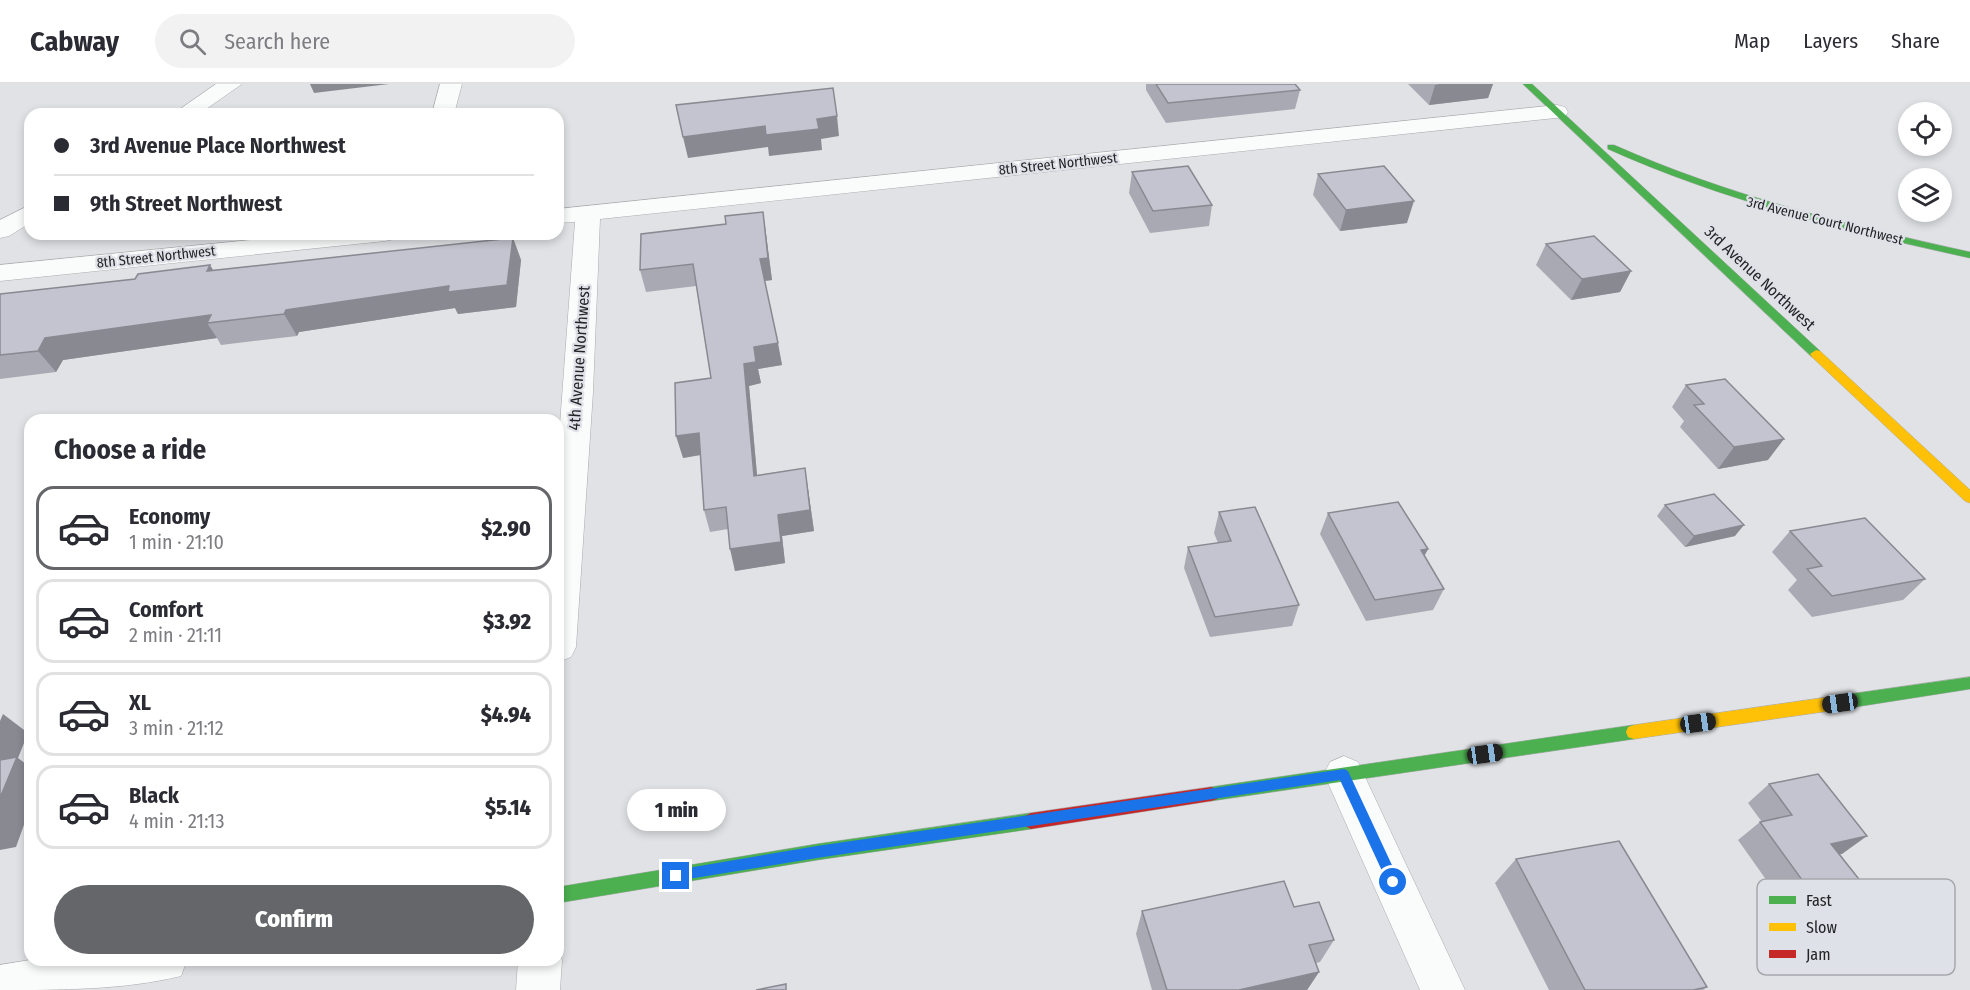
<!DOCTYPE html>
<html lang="en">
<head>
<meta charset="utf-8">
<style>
	:root { --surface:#fff; --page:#f2f2f3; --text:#2b2b33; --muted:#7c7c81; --line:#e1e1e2; --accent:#65666a }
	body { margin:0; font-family:"Fira Sans Condensed",sans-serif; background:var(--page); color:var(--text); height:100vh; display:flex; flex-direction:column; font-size:22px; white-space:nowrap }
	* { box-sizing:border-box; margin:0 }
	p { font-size:20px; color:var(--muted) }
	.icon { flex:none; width:33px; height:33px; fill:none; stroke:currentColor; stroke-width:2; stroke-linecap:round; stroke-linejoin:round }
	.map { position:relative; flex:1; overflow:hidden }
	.drawer { position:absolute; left:24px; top:330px; width:540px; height:552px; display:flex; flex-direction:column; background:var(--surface); border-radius:18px; box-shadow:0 3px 9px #0003 }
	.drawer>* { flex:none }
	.banner { position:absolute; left:24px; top:24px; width:540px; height:132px; border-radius:18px; box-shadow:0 3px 9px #0003; display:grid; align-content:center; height:132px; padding:0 30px; background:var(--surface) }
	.buttons { position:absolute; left:1898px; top:18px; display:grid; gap:12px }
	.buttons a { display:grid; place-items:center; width:54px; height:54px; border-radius:50%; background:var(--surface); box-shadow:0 3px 9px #0003; font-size:30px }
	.end { position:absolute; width:27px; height:27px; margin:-14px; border:8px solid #1a73e8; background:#fff; box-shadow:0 0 0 3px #fff }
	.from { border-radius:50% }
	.bubble { position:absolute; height:42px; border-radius:21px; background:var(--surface); box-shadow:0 3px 9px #0003; font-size:20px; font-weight:800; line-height:42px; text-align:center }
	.car { position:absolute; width:18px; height:36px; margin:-18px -9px; border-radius:8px; box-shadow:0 0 4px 2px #0007; background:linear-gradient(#222 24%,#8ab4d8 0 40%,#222 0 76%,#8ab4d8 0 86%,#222 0) }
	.banner b { display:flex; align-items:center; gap:21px; height:57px; font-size:22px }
	.banner b+b { border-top:2px solid var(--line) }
	.banner i { width:15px; height:15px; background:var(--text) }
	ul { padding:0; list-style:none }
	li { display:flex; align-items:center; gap:18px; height:84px; margin:0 12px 9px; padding:0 18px; border:3px solid var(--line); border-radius:18px }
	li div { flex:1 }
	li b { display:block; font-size:22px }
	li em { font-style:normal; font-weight:800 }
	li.on { border-color:var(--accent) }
	li>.icon { width:54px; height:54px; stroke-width:1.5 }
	h2 { padding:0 30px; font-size:27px; line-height:72px }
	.primary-button { display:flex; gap:12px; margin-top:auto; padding:12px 30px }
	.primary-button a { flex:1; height:69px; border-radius:36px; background:var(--accent); color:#fff; font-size:24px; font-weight:800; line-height:69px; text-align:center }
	header { display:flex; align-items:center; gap:36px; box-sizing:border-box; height:84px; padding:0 30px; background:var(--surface); border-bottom:2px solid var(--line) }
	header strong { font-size:28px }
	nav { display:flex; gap:33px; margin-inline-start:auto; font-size:21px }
	.search { width:420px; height:54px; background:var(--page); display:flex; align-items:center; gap:15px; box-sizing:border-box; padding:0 21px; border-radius:33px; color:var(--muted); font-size:22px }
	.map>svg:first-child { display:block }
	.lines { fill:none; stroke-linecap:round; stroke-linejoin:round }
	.street-casing { stroke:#aaabad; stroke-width:1 }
	.fast-casing { stroke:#aaabad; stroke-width:1 }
	.slow-casing { stroke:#aaabad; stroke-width:1 }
	.jam-casing { stroke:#aaabad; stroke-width:1 }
	.street { fill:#fafbfb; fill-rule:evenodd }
	.fast { fill:#4caf50; fill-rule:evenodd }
	.slow { fill:#ffc107; fill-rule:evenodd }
	.jam { fill:#c62828; fill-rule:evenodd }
	.wall { fill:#a9a9b3 }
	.shaded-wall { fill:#898992 }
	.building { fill:#c4c4d0; stroke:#898992; stroke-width:1.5 }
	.route { fill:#1a73e8 }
	.labels { text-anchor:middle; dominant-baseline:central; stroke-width:4.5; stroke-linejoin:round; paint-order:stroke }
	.far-street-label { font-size:14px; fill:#232427; stroke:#dee1e7 }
	.street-label { font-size:16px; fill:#232427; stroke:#dee1e7 }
	.key { fill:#dee1e7; stroke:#a6a8ad; stroke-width:1.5 }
	.key-label { font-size:16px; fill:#232427 }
</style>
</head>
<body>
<header>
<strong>Cabway</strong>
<div class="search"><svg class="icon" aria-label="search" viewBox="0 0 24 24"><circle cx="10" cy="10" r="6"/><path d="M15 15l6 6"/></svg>Search here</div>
<nav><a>Map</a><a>Layers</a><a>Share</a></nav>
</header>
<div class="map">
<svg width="1970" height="906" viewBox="0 0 1970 906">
	<rect width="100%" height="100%" fill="#e0e2e5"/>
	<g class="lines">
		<defs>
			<g id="street">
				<path d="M216,0H242L199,30H173Z"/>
				<path d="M440,0H462L454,30H432Z"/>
				<path d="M1557,21L1565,23L1568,28L1565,33L600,135L593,308L576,563L571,573L558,578V367L575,138L558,139V125Z"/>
				<path d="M30,121V139L9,152L0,154V136Z"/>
				<path d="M310,150H397L394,155L385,157L0,197V181Z"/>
				<path d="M1344,672L1358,678L1465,906H1420L1324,690L1330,678Z"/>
				<path d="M558,866L562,876L560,906H516L518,876H558Z"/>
				<path d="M30,876H187L181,892C125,906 59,906 0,906V881Z"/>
			</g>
			<g id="fast">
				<path d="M1523,0H1532L1820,267V273H1812Z"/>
				<path d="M1608,61H1614C1729,112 1848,141 1970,168V174C1846,147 1724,117 1608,65Z"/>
				<path d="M1970,593V605L1836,626L1831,624L1828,619L1831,614L1836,612Z"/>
				<path d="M1634,641L1640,643L1642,648L1640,653L1634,655L1211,717L1205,715L1203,710L1205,705L1211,703Z"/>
				<path d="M1031,729L1037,732L1039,737L1037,742L1031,745L817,776L558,819V803L817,760Z"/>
			</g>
			<g id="slow">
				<path d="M1816,266L1820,267L1970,406V419L1965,417L1812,273L1810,270Z"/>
				<path d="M1836,612L1841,614L1844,619L1841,624L1836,626L1634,655L1628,653L1626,648L1628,643L1634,641Z"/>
			</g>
			<path id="jam" d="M1211,703L1217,705L1219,710L1217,715L1211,717L1031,745L1025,742L1023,737L1025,732L1031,729Z"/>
		</defs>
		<!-- street casing -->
		<use href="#street" class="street-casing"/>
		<!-- fast casing -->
		<use href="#fast" class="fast-casing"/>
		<!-- slow casing -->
		<use href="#slow" class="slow-casing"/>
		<!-- jam casing -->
		<use href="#jam" class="jam-casing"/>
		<!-- street -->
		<use href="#street" class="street"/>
		<!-- fast -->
		<use href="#fast" class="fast"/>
		<!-- slow -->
		<use href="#slow" class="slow"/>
		<!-- jam -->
		<use href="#jam" class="jam"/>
	</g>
	<!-- wall -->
	<g class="wall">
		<path d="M1146,0H1156L1300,6L1295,25L1166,39L1146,6Z"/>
		<path d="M1408,0H1493L1488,14L1429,21Z"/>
		<path d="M1132,88L1212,121L1209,142L1150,149L1129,109Z"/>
		<path d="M1318,90L1407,139L1340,147L1313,111Z"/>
		<path d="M763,128L766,150L772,196L764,197L782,281L758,285L761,299L749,302L757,391L805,384L814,447L782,452L785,479L735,487L728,445L710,448L704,426L701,371L683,374L711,294L696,202L646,208L640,186L726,140Z"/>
		<path d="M513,154L521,176L516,223L458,230L455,224L299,248L297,252L221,261L217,254L63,276L56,288L0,295V210Z"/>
		<path d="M1546,160L1631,187L1620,208L1571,216L1536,181Z"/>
		<path d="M1686,301L1768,376L1718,385L1680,343L1684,337L1672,323Z"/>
		<path d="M1665,421L1735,452L1685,463L1657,432Z"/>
		<path d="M1219,428L1299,521L1292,542L1210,553L1184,484L1188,463L1218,459L1214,449Z"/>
		<path d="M1328,429L1428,465L1424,472L1444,505L1433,526L1366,537L1320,450Z"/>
		<path d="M1790,447L1925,495L1903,516L1812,533L1788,506L1797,496L1772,468Z"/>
		<path d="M1769,700L1842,770H1840L1885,828L1859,845L1809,856L1738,756L1760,738H1762L1748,719Z"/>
		<path d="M1516,775L1707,903L1703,906H1549L1495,799Z"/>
		<path d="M1294,823L1334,856L1320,878L1316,879L1319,888L1307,906H1152L1136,850L1142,827Z"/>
	</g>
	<!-- shaded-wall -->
	<g class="shaded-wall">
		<path d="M310,0H389L314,9Z"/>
		<path d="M1440,0H1493L1488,14L1429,21L1435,1Z"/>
		<path d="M837,32L839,52L821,55L822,66L769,72L768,63L688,74L683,53Z"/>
		<path d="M1414,117L1407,139L1340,147L1346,126Z"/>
		<path d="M763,128L766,150L772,196L764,197L760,175Z"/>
		<path d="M513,154L521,176L516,223L458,230L455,224L299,248L297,252L284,230L286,226Z"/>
		<path d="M210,181L223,202L207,187Z"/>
		<path d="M1631,187L1620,208L1571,216L1582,195Z"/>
		<path d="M211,231L207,239L217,254L63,276L56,288L38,267L45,254Z"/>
		<path d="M778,259L782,281L758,285L761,299L749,302L759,413L754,392L744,280L754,263Z"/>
		<path d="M699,349L705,370L683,374L676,352Z"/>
		<path d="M1784,355L1768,376L1718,385L1734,363Z"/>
		<path d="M805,384L814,447L782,452L785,479L735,487L730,465L778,431Z"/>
		<path d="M1744,441L1735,452L1685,463L1694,452Z"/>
		<path d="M1428,465L1417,486L1421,466Z"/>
		<path d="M3,630L28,649L18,674L30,683V724L16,763L0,766V637Z"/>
		<path d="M1867,752L1842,770L1808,777L1831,760Z"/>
		<path d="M1319,888L1307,906H1239Z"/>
	</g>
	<!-- building -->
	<g class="building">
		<path d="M1156,0H1295L1300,6L1168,19Z"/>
		<path d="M833,4L837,32L817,35L819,45L766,51L765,42L683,53L676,21Z"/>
		<path d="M321,25L320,30H278Z"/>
		<path d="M1188,82L1212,121L1153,127L1132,88Z"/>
		<path d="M1384,82L1414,117L1346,126L1318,90Z"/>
		<path d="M763,128L768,174L760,175L778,259L754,263L756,278L744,280L754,392L805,384L810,426L778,431L781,458L730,465L726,423L704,426L699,349L676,352L675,299L711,294L693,180L640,186L641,150L726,140L725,132Z"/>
		<path d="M1594,152L1631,187L1582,195L1546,160Z"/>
		<path d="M513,154L507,201L448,208L449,202L286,226L284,230L207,239L211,231L45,254L38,267L0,271V210L135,195L138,190L210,181L207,187Z"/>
		<path d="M1725,295L1784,355L1734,363L1694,321L1704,320L1686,301Z"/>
		<path d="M1714,410L1744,441L1694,452L1665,421Z"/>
		<path d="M1398,418L1428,465L1421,466L1444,505L1375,516L1328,429Z"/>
		<path d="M1255,423L1299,521L1215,533L1188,463L1231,457L1219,428Z"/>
		<path d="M1865,434L1925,495L1832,512L1807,485L1822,482L1790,447Z"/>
		<path d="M17,673L0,714V676Z"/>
		<path d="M1818,690L1867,752L1831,760L1885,828L1834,840L1760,738L1792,731L1769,700Z"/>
		<path d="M1619,757L1707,903L1693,906H1585L1516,775Z"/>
		<path d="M1284,797L1294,823L1319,818L1334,856L1309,861L1319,888L1239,906H1167L1142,827Z"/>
		<path d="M786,900V906H756Z"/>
	</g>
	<!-- route -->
	<path class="route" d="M1344,685L1348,687L1398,794V802H1389L1340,696L817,774L676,797L669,792L676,786L817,762Z"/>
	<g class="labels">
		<!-- far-street labels -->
		<g class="far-street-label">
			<text transform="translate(1058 80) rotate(-6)">8th Street Northwest</text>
			<text transform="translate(1825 137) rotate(14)">3rd Avenue Court Northwest</text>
			<text transform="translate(156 173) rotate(-6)">8th Street Northwest</text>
		</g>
		<!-- street labels -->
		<g class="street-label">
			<text transform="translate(1760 194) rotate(43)">3rd Avenue Northwest</text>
			<text transform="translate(579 274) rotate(-86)">4th Avenue Northwest</text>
		</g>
	</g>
	<!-- legend -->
	<rect x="1757" y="795" width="198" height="96" rx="9" class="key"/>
	<rect x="1769" y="812" width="27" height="8" fill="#4caf50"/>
	<rect x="1769" y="839" width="27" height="8" fill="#ffc107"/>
	<rect x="1769" y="866" width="27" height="8" fill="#c62828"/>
	<g class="key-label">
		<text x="1806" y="822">Fast</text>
		<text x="1806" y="849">Slow</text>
		<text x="1806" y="876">Jam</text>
	</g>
</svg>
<div class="buttons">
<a><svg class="icon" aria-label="locate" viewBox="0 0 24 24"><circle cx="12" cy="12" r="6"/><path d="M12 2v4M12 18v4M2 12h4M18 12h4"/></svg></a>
<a><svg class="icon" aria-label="layers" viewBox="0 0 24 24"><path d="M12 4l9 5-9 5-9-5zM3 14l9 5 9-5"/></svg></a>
</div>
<i class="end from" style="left:1393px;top:798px"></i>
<i class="end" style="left:676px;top:792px"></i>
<div class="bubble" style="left:627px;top:705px;width:99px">1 min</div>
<i class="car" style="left:1840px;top:619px;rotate:262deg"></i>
<i class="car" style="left:1698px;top:639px;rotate:82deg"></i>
<i class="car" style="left:1485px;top:670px;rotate:82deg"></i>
<div class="banner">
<b><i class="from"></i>3rd Avenue Place Northwest</b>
<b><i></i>9th Street Northwest</b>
</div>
<section class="drawer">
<h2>Choose a ride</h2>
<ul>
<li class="on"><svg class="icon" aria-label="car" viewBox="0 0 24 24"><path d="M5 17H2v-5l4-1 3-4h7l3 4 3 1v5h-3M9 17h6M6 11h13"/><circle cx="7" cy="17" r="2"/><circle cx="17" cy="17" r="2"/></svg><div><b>Economy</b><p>1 min · 21:10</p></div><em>$2.90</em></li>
<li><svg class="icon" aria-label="car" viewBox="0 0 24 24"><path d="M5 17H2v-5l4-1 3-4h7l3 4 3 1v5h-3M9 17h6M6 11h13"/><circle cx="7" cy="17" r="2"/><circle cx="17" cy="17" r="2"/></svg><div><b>Comfort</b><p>2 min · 21:11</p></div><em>$3.92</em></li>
<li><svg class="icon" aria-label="car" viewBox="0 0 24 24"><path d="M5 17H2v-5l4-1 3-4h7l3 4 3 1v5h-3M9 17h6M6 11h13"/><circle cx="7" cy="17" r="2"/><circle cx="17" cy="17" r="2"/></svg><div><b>XL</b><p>3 min · 21:12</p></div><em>$4.94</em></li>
<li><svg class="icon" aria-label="car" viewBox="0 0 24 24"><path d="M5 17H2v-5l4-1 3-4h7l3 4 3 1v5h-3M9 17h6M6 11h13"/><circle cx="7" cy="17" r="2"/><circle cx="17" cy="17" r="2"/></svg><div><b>Black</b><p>4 min · 21:13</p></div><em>$5.14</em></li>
</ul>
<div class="primary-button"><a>Confirm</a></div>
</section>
</div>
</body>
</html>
